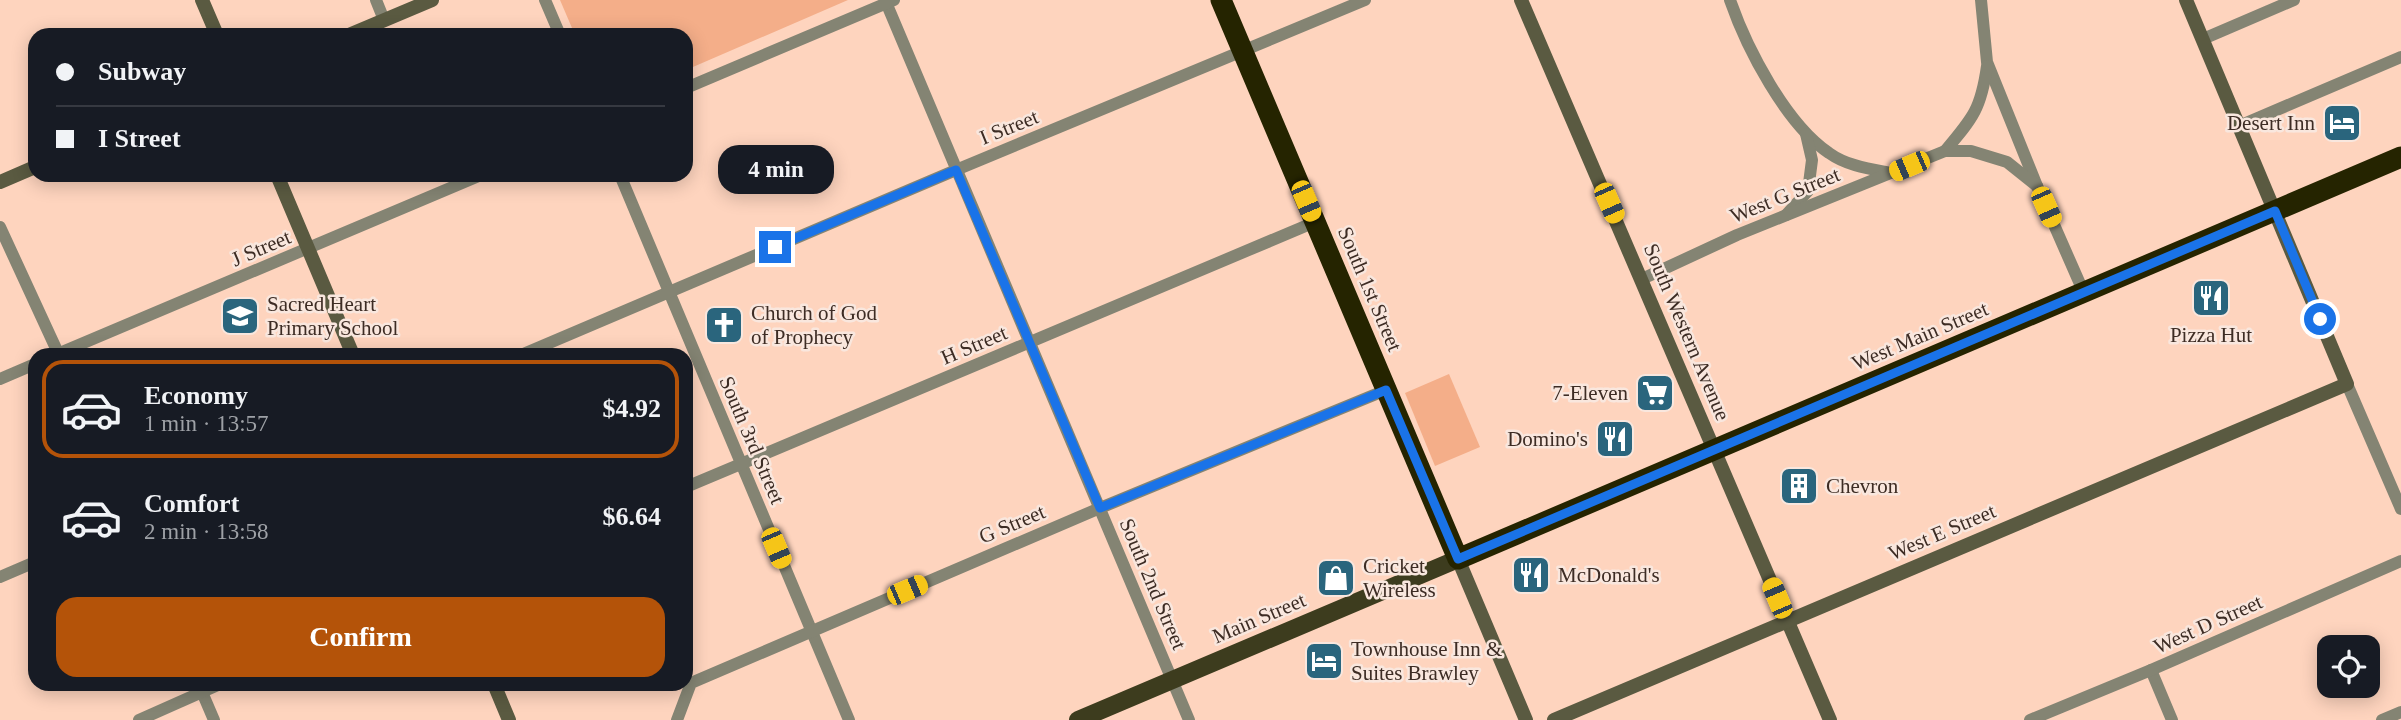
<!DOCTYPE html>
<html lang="en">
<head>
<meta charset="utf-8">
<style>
	:root { --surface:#171b24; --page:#20242c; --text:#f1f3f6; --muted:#9ea1a6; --line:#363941; --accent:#b45309 }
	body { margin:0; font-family:"Times New Roman",serif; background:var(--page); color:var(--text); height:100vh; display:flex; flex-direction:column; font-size:26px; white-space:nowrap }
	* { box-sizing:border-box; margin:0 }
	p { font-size:23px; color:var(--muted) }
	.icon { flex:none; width:38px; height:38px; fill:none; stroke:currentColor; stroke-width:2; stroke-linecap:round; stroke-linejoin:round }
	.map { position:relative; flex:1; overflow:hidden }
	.side { position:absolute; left:28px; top:348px; width:665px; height:343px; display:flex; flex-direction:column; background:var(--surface); border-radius:21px; box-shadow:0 4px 18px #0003 }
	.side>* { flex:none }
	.banner { position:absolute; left:28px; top:28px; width:665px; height:154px; border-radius:21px; box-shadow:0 4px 18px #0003; display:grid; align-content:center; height:154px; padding:0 28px; background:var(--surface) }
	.tools { position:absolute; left:2317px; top:635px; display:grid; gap:14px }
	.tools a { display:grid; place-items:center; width:63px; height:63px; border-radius:14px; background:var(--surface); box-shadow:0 4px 18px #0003; font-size:35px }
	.end { position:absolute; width:32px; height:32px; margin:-16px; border:9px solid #1a73e8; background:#fff; box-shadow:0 0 0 4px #fff }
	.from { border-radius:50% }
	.bubble { position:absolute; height:49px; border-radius:21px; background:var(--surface); box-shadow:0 4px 18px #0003; font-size:23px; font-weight:700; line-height:49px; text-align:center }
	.car { position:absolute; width:21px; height:42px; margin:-21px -10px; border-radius:9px; box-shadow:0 0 5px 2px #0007; background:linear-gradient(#f5c518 24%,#345 0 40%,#f5c518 0 76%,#345 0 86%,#f5c518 0) }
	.banner b { display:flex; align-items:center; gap:24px; height:66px; font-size:26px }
	.banner b+b { border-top:2px solid var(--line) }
	.banner i { width:18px; height:18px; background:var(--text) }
	ul { padding:12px 0 0; list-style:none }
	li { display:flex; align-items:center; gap:21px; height:98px; margin:0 14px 10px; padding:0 14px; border:4px solid transparent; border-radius:21px }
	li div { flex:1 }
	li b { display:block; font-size:26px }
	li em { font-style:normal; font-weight:700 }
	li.current { border-color:var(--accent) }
	li>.icon { width:63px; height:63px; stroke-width:1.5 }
	.action { display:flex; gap:14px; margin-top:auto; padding:14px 28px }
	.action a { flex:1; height:80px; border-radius:21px; background:var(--accent); color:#fff; font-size:28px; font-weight:700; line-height:80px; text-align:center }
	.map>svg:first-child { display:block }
	.green { fill:#f4ae89 }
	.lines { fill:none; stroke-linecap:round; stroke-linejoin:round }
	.street { stroke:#848473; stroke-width:12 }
	.secondary { stroke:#5a5a41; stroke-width:14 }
	.primary { stroke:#3d3c1e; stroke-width:18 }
	.highway { stroke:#252400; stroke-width:21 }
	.route { stroke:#1a73e8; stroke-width:9 }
	.labels { text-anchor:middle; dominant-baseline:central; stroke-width:5; stroke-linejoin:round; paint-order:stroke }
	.poi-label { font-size:21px; fill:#3d2c24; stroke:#f9e7de; text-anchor:start }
	.street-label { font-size:21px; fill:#3d2c24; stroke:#f9e7de }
</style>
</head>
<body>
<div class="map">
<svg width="2401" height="720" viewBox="0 0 2401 720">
	<rect width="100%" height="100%" fill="#fed4be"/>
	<!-- green -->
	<g class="green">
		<path d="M560,0H848L686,70V35H575Z"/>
		<path d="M1449,374L1480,447L1435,466L1405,393Z"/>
	</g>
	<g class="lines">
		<!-- street -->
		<g class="street">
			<path d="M376,0L384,20"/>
			<path d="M545,0L560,35"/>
			<path d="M885,0L1189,720"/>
			<path d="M1730,0C1747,49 1786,124 1829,153C1847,166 1870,169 1891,173"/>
			<path d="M1981,0L1987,62L2037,186L2084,293"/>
			<path d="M2203,39L2294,0"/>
			<path d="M686,88L894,0"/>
			<path d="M2239,126L2401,57"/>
			<path d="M1945,151C1973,118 1981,109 1987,66"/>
			<path d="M620,175L849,720"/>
			<path d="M1786,215L1808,191L1812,160L1806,134"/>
			<path d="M0,227L59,355"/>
			<path d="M1642,279L1737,235L1945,151H1971L2007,162L2037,186"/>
			<path d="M55,355L481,175"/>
			<path d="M521,355L956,170L1365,0"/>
			<path d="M0,379L35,364"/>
			<path d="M2347,384L2401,509"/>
			<path d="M686,487L1315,222"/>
			<path d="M0,577L35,562"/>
			<path d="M2151,670L2172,720"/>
			<path d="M199,685L214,720"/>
			<path d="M139,720L220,684"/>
			<path d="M677,720L691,683L1100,508L1386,390"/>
			<path d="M2030,720L2151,670L2401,561"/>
			<path d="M2382,720L2401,712"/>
		</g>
		<!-- secondary -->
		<g class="secondary">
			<path d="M202,0L217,35"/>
			<path d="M1521,0L1830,720"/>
			<path d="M349,35L432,0"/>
			<path d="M277,175L353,355"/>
			<path d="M0,182L35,167"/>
			<path d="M1458,559L1526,720"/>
			<path d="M494,684L509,720"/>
			<path d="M1554,720L2347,384L2186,0"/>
		</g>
		<!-- primary -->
		<path class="primary" d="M1078,720L1458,559"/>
		<!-- highway -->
		<path class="highway" d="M1221,0L1458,559L2401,157"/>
	</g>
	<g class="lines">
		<!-- route -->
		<path class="route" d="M775,247L956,170L1100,508L1386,390L1458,559L2275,211L2320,319"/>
	</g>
	<!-- icons -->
	<defs>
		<symbol id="hotel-square" viewBox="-11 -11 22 22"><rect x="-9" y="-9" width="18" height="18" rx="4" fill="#2a657d" stroke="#f9e7de"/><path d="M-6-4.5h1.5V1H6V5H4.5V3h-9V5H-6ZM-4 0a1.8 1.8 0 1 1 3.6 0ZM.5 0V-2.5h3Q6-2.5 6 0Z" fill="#fff"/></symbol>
		<symbol id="restaurant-square" viewBox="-11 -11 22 22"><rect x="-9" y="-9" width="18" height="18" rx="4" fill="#2a657d" stroke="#f9e7de"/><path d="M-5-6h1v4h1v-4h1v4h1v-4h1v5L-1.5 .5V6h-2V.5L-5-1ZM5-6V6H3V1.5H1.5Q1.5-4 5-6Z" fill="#fff"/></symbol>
		<symbol id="school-square" viewBox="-11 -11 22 22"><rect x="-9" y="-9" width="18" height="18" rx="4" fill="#2a657d" stroke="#f9e7de"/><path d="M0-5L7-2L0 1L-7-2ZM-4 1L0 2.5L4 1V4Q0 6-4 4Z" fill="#fff"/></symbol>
		<symbol id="church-square" viewBox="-11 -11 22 22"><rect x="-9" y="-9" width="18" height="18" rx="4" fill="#2a657d" stroke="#f9e7de"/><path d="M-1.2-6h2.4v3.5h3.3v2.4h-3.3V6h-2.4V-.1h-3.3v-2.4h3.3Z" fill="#fff"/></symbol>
		<symbol id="supermarket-square" viewBox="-11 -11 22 22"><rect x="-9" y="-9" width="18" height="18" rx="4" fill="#2a657d" stroke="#f9e7de"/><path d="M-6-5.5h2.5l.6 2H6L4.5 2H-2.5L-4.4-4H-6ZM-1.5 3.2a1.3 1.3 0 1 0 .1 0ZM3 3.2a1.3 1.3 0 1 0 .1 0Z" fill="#fff"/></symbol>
		<symbol id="building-square" viewBox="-11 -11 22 22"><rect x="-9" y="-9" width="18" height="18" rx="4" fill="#2a657d" stroke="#f9e7de"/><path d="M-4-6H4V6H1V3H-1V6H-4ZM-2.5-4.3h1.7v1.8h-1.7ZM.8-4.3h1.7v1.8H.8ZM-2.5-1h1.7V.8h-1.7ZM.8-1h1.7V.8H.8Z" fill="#fff"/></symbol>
		<symbol id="shop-square" viewBox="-11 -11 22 22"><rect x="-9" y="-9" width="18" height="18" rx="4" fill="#2a657d" stroke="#f9e7de"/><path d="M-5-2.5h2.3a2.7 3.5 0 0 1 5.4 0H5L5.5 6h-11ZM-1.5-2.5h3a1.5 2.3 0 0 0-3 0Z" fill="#fff"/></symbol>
	</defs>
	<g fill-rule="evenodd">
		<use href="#hotel-square" x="2320" y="101" width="44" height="44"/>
		<use href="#restaurant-square" x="2189" y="276" width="44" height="44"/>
		<use href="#school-square" x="218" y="294" width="44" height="44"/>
		<use href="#church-square" x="702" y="303" width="44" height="44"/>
		<use href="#supermarket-square" x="1633" y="371" width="44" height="44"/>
		<use href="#restaurant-square" x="1593" y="417" width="44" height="44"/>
		<use href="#building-square" x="1777" y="464" width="44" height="44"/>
		<use href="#restaurant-square" x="1509" y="553" width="44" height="44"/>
		<use href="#shop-square" x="1314" y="556" width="44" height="44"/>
		<use href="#hotel-square" x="1302" y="639" width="44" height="44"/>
	</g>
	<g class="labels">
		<!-- poi labels -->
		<g class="poi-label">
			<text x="2315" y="123" text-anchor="end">Desert Inn</text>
			<text x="267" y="304">Sacred Heart<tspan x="267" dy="24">Primary School</tspan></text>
			<text x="751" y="313">Church of God<tspan x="751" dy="24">of Prophecy</tspan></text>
			<text x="2211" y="335" text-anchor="middle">Pizza Hut</text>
			<text x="1628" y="393" text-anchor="end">7-Eleven</text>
			<text x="1588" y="439" text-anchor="end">Domino's</text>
			<text x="1826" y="486">Chevron</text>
			<text x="1363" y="566">Cricket<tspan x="1363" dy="24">Wireless</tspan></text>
			<text x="1558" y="575">McDonald's</text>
			<text x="1351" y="649">Townhouse Inn &amp;<tspan x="1351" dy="24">Suites Brawley</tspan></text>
		</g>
		<!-- street labels -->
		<g class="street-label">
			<text transform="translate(1009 127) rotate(-22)">I Street</text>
			<text transform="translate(1785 195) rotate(-22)">West G Street</text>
			<text transform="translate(261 248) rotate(-23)">J Street</text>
			<text transform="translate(1370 289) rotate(67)">South 1st Street</text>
			<text transform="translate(1687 332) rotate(67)">South Western Avenue</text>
			<text transform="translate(1920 336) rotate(-23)">West Main Street</text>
			<text transform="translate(974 345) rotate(-23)">H Street</text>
			<text transform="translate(752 440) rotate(67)">South 3rd Street</text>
			<text transform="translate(1012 524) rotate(-23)">G Street</text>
			<text transform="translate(1942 532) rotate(-23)">West E Street</text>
			<text transform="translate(1153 584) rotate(67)">South 2nd Street</text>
			<text transform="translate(1259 618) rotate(-23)">Main Street</text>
			<text transform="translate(2208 624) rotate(-24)">West D Street</text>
		</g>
	</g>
</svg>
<div class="tools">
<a><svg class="icon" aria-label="locate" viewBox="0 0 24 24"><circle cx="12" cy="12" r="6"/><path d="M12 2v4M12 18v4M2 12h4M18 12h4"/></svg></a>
</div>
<i class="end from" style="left:2320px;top:319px"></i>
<i class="end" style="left:775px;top:247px"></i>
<div class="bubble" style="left:718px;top:145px;width:116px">4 min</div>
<i class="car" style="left:1909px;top:166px;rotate:247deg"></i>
<i class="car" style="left:1306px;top:201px;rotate:157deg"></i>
<i class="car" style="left:1609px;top:203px;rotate:156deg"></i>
<i class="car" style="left:2046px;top:207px;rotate:156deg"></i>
<i class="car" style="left:776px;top:548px;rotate:157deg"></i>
<i class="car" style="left:907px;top:590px;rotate:67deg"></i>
<i class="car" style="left:1777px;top:598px;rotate:337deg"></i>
<div class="banner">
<b><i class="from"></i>Subway</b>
<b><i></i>I Street</b>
</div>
<section class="side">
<ul>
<li class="current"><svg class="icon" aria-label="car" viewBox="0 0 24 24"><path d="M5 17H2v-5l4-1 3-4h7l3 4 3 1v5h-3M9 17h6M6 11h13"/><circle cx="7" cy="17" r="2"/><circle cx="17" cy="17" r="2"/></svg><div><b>Economy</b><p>1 min · 13:57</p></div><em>$4.92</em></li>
<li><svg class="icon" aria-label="car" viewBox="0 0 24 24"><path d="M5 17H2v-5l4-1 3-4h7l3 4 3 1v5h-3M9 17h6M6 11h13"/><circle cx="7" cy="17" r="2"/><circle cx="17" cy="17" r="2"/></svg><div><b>Comfort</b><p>2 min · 13:58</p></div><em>$6.64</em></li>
</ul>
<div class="action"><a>Confirm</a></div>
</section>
</div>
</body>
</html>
